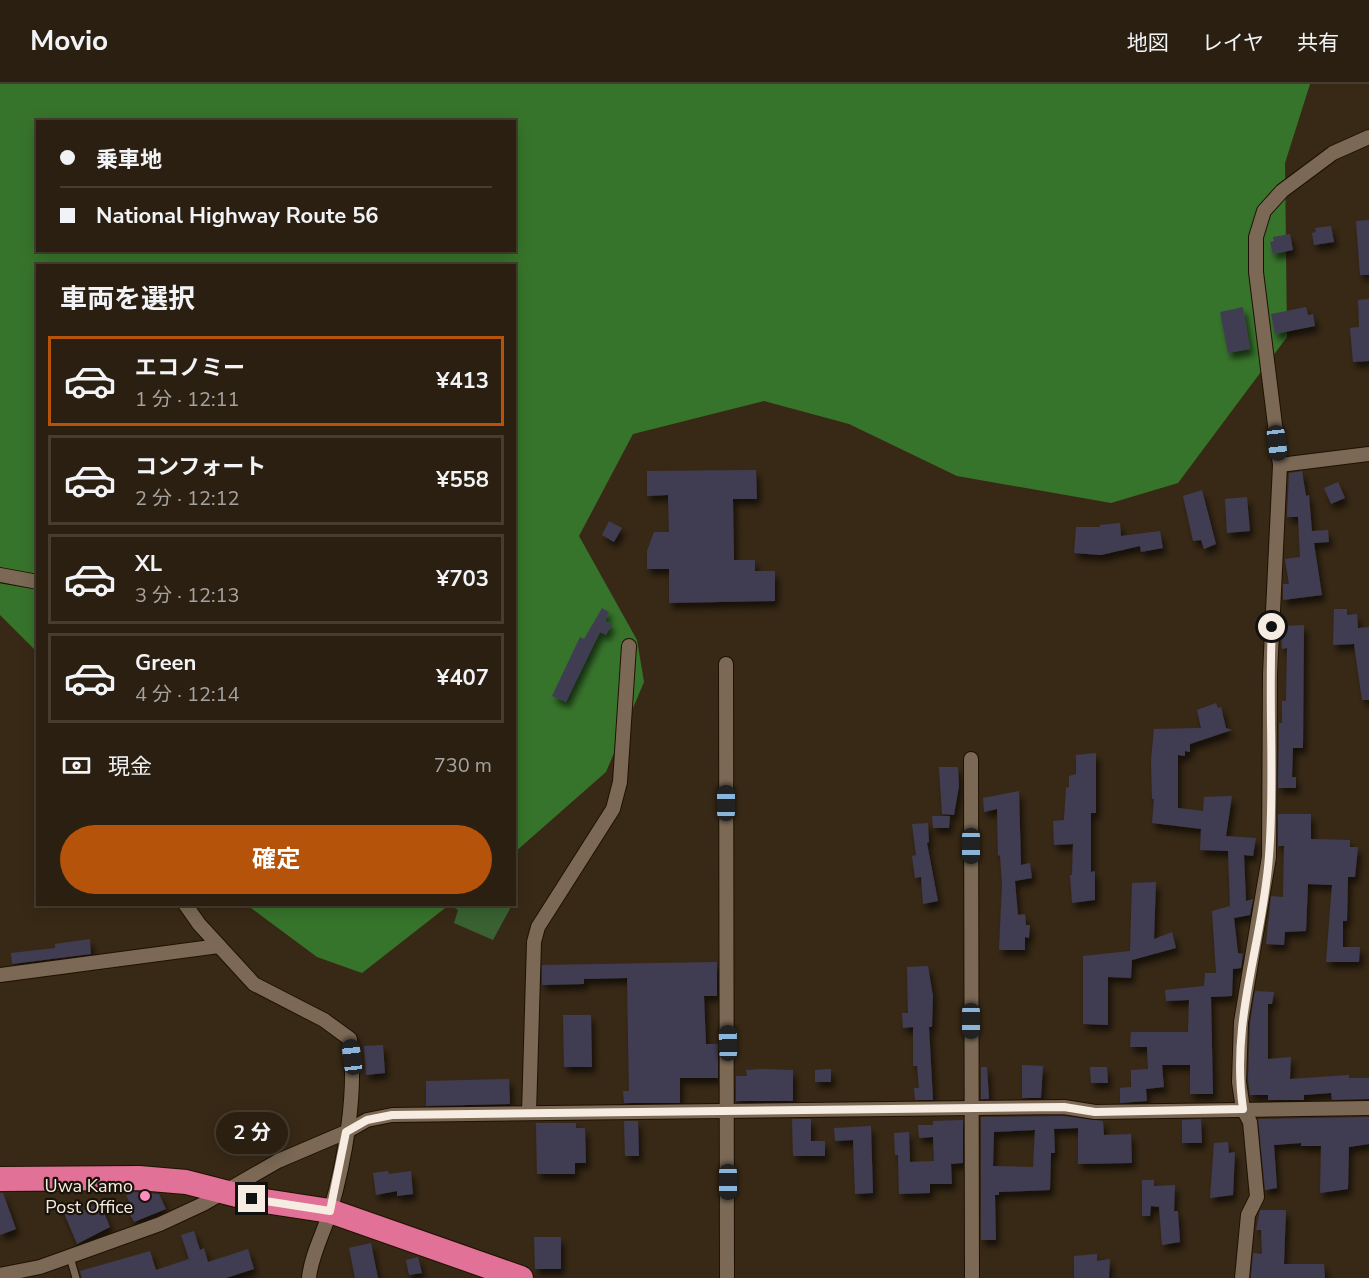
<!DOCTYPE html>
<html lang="ja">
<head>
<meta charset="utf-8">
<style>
	:root { --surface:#2a1f10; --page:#322719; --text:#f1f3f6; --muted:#a5a29f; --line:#463d30; --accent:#b45309 }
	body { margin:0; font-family:"Nunito Sans","Noto Sans JP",sans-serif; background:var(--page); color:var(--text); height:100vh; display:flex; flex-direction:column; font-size:22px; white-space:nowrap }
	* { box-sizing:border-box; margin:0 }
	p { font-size:20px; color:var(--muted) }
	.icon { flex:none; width:33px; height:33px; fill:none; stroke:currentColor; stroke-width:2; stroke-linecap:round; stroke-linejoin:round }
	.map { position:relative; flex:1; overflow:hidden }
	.side { position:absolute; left:36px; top:180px; width:480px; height:642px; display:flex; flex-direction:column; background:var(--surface); border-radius:0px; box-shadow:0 3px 15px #0003,0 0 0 2px var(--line) }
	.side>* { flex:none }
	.banner { position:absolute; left:36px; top:36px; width:480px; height:132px; border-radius:0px; box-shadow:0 3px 15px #0003,0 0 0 2px var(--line); display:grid; align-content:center; height:132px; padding:0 24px; background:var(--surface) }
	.end { position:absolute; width:27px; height:27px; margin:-14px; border:8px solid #f7ece1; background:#111; box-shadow:0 0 0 3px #111 }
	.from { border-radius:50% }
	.bubble { position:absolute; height:42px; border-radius:21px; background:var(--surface); box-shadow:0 3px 15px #0003,0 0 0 2px var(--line); font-size:20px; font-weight:700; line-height:42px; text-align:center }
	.car { position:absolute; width:18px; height:36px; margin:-18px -9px; border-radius:8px; box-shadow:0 0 4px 2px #0007; background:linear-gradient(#222 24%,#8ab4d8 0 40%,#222 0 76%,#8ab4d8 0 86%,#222 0) }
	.banner b { display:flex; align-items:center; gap:21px; height:57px; font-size:22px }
	.banner b+b { border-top:2px solid var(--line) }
	.banner i { width:15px; height:15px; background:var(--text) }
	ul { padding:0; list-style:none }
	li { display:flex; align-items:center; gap:18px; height:90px; margin:0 12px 9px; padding:0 12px; border:3px solid var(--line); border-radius:0px }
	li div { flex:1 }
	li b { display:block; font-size:22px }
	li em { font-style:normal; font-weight:700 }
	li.on { border-color:var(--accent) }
	li>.icon { width:54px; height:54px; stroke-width:1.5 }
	h2 { padding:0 24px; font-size:27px; line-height:72px }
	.pay { display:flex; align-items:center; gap:15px; height:66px; padding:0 24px; font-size:22px }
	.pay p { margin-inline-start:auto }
	.button { display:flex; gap:12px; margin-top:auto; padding:12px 24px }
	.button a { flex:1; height:69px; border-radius:36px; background:var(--accent); color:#fff; font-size:24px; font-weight:700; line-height:69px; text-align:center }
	header { display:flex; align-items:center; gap:36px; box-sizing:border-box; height:84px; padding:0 30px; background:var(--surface); border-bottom:2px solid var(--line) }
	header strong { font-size:28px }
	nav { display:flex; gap:33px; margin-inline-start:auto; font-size:21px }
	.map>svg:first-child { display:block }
	.green { fill:#396132 }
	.forest { fill:#37742b; fill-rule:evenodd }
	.building { fill:#403d53; fill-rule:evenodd; filter:url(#shadow) }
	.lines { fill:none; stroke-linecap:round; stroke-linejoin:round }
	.lane-casing { stroke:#1f1102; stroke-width:9 }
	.street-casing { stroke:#1f1102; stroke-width:16 }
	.highway-casing { stroke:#1f1102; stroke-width:26 }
	.lane { stroke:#7b6955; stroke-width:7 }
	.street { stroke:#7b6955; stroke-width:14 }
	.highway { stroke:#e17196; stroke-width:24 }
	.route { stroke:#f7ece1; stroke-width:8 }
	.poi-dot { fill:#fe8ebe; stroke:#1a130b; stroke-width:2 }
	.labels { text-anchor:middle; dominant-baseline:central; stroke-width:4.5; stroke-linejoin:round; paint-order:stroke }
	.poi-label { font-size:18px; fill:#f7ece1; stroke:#1a130b; text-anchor:end }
</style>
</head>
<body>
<header>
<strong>Movio</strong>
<nav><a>地図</a><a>レイヤ</a><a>共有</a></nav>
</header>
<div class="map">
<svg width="1369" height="1194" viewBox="0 0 1369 1194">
	<defs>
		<filter id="shadow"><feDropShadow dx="3.5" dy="6" stdDeviation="3" flood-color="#0009"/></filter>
	</defs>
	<rect width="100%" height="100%" fill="#382916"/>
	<!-- green -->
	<path class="green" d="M450,821H512L493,856L454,839L458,826Z"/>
	<!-- forest -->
	<g class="forest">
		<path d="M0,0H1310L1285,79L1287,253L1178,399L1111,419L957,392L849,340L764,317L633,350L579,452L637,556L644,598L606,688L515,768L514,182H38L37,568L0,531ZM38,38H514V166H38Z"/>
		<path d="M247,821H449L362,889L317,873Z"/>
	</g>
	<!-- building -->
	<g class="building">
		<path d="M1369,136V191H1360L1356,137Z"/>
		<path d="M1331,142L1334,158L1314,161L1312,149L1316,148L1315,144Z"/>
		<path d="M1290,150L1293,166L1273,170L1270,158L1274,157L1273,153Z"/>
		<path d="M1369,215V277L1353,278L1350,244L1359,243L1358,216Z"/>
		<path d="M1243,223L1250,265L1228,269L1220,228Z"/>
		<path d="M1306,223L1308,231L1313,230L1315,242L1275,250L1271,230Z"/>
		<path d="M756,386L757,415H733L734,476H755V487H775V517L669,519V485H647V467L654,448H669L668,411L647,412V387Z"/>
		<path d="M1302,387L1306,412L1309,411L1312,447L1328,446L1329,458L1314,459L1322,511L1283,516V500H1289L1285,475L1300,473L1298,433H1287L1289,389Z"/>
		<path d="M1338,398L1345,414L1331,420L1324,404Z"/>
		<path d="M1202,406L1216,460L1204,465L1201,456L1193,457L1183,412Z"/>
		<path d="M1247,413L1250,447L1227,449L1225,415Z"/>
		<path d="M609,437L622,444L614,458L602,451Z"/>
		<path d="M1120,439L1121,452L1160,447L1163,464L1141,468L1140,462L1101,471L1074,469L1076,443H1100V441Z"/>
		<path d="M602,524L609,528L605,537L612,540L606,551L600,548L566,618L552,612L580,553L584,555Z"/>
		<path d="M1334,525H1347V531L1357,530L1358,544L1369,543V616H1362L1354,560L1333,561Z"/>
		<path d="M1304,541L1303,664H1293L1292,693H1296V704H1278L1279,639H1282V617H1286L1287,564L1282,565L1281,542Z"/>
		<path d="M1216,619L1218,624L1221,623L1226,644L1232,646L1190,660V668L1185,667V672L1178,671V724L1203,727L1204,713L1232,712L1226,752L1256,754L1253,772L1244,771L1246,817L1253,815L1250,831L1234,834L1238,869L1243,870L1241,884L1233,885L1232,912L1211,913L1213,1010H1190V981H1162L1164,1003L1146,1005L1147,1017L1120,1019V1004L1131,1003V986L1148,985L1147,963H1130L1131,948H1188L1189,916L1166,917L1165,906L1204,902L1205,889H1216L1212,827L1230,822L1228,767L1200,766L1201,745L1152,739L1154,715H1152L1151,676L1154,645L1201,644L1197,626Z"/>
		<path d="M1096,669V729H1091V788L1095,787V816L1072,819L1070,791H1072L1073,760L1054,761L1053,737L1064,736L1066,704L1069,703V692L1076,690V671Z"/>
		<path d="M939,683H958L959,702L954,731L942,730Z"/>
		<path d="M1019,707L1021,781L1030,779L1032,794L1015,797L1018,831L1025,830L1026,841H1030L1029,854L1025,853V866H999L1002,801L1000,771L998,772L997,725L984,728L983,714Z"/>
		<path d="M1278,730H1311V755L1350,756V763H1358L1355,793H1348L1347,837H1343V863H1360L1359,878H1326L1332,801L1308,800L1306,847L1285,848L1284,861L1266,860L1271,812L1283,813L1284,762H1278Z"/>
		<path d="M932,732H950L949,744H933Z"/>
		<path d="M928,739L929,758L927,759L938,817L923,820L921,793L915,794L912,772L916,771L912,740Z"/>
		<path d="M1156,798L1154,855L1172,848L1176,864L1132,876L1131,894L1108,893V941L1083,940V872L1130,867L1132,799Z"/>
		<path d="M90,855L91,870L12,880L11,869L55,864V860Z"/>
		<path d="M717,878V912H704L706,960H718V994H680V1019H624L623,1007H629L627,894L584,895V900L542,901V881Z"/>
		<path d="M928,882L933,912L932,943H929L933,1016H915L914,1004H919L917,982H913V943L903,944L902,929H908L907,883Z"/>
		<path d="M1255,907L1274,908L1272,920H1268V975L1291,973L1290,995L1349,991V994H1369V1015L1332,1016L1331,1009L1304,1011V1016H1268V1011H1250L1248,995L1250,939Z"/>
		<path d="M563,931H591L592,983H564Z"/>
		<path d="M383,961L385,989L366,991L364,962Z"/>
		<path d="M1022,981L1043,982L1041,1014H1022Z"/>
		<path d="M981,983H987L989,1015H981Z"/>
		<path d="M1090,983H1107L1108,999H1091Z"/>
		<path d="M764,985L793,986V1017H736V992H747L746,986Z"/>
		<path d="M831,985V998H815V986Z"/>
		<path d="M509,995L510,1020L426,1022V997Z"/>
		<path d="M1063,1032L1103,1037L1104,1051L1131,1050L1132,1079L1078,1080V1044L1054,1045L1055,1069H1051L1050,1106L999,1108V1111H995L996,1156H981V1033ZM1035,1046L1033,1083L993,1082L994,1048Z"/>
		<path d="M1369,1033V1060L1349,1063L1348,1105L1320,1109L1321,1062H1301V1059L1274,1061L1277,1104L1265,1106L1258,1035Z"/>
		<path d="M792,1035H811V1057H825V1072H793Z"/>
		<path d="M1201,1035L1202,1059H1182V1036Z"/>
		<path d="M963,1036V1079L951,1080L952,1100H930V1109L899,1110L898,1071H895L894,1049L909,1048L910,1078L934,1077L933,1053L919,1054L918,1041H933V1037Z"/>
		<path d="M624,1037H638L639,1072H625Z"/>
		<path d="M536,1039H576V1044H585L586,1079H575V1090H537Z"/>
		<path d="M871,1042L873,1109L855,1110L853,1056L835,1057L834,1044Z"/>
		<path d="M1228,1058L1229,1069L1235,1068L1233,1111L1210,1114L1214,1059Z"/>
		<path d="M388,1087L389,1090L411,1087L413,1110L397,1112V1107L376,1111L373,1089Z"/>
		<path d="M1142,1096H1154V1102L1175,1101L1174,1127H1178L1180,1158L1162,1161L1159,1123L1151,1122L1150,1132H1142Z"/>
		<path d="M132,1108L159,1110L166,1125L134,1138L128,1127L133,1125L126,1111Z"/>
		<path d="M0,1109H3L16,1145L0,1151Z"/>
		<path d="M74,1117L79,1128L100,1119L110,1143L77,1160L61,1122Z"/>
		<path d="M1260,1126H1286L1284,1180H1324L1325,1194H1251L1253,1169L1262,1170L1261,1146H1256Z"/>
		<path d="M194,1147L200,1166L204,1164L208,1178L248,1165L254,1185L226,1194H82L80,1187L150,1167L156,1186L189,1175L181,1151Z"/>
		<path d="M534,1153H561V1185H535Z"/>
		<path d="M371,1159L378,1194H355L349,1164Z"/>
		<path d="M1097,1170V1177L1110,1175L1109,1194H1074V1172Z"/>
		<path d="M418,1173L422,1189L409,1191L406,1176Z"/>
	</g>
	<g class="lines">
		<defs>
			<path id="lane" d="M70,1173L76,1194"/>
			<g id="street">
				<path d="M1280,381L1369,370"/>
				<path d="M0,491L38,498"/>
				<path d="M726,580L727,1194"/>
				<path d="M971,675L972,1194"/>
				<path d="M185,820L199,840L254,900L324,936L350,955C357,1009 345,1077 330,1128C323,1150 311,1172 309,1194"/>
				<path d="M0,891L219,862"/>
				<path d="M529,1029L534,858L538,843L613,725L620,698L629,562"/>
				<path d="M0,1191L40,1183L160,1140L203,1120L278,1077L346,1048L367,1036L392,1031L1064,1023L1095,1028L1369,1024"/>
				<path d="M1242,1194L1248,1131L1257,1113L1250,1038L1243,1025L1239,998L1241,938L1269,773L1270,590L1280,381L1256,188V153L1264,127L1282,107L1333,69L1369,53"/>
			</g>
			<path id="highway" d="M0,1095L139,1094L186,1098L252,1115L330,1127L521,1194"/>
		</defs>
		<!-- lane casing -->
		<use href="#lane" class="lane-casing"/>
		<!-- street casing -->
		<use href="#street" class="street-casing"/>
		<!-- highway casing -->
		<use href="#highway" class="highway-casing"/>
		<!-- lane -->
		<use href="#lane" class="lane"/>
		<!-- street -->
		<use href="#street" class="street"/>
		<!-- highway -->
		<use href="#highway" class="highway"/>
	</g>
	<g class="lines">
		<!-- route -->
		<path class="route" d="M252,1115L330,1127L346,1048L367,1036L392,1031L1064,1023L1095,1028L1243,1025C1230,935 1263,859 1269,772C1275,696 1268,619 1272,543"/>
	</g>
	<!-- markers -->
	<circle class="poi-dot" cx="145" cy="1112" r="6"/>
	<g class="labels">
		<!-- poi labels -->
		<g class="poi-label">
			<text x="133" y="1102">Uwa Kamo<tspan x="133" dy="21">Post Office</tspan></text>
		</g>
	</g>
</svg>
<i class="end from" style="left:1272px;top:543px"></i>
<i class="end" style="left:252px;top:1115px"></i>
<div class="bubble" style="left:216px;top:1028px;width:72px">2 分</div>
<i class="car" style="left:1277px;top:359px;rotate:173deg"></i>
<i class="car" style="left:726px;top:719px;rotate:0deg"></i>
<i class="car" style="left:971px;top:762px;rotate:180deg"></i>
<i class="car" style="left:971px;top:937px;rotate:180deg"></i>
<i class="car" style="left:728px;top:959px;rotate:359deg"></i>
<i class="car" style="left:352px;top:973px;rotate:353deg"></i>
<i class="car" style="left:728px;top:1098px;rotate:180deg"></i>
<div class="banner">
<b><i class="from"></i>乗車地</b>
<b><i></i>National Highway Route 56</b>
</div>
<section class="side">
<h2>車両を選択</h2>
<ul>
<li class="on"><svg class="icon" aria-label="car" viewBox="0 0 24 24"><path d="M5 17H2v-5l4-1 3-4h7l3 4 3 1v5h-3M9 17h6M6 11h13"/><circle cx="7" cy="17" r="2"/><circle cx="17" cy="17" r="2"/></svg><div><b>エコノミー</b><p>1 分 · 12:11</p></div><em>¥413</em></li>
<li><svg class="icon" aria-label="car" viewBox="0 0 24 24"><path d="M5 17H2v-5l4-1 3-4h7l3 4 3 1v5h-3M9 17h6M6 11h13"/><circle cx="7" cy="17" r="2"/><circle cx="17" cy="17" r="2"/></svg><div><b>コンフォート</b><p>2 分 · 12:12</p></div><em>¥558</em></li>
<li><svg class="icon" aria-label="car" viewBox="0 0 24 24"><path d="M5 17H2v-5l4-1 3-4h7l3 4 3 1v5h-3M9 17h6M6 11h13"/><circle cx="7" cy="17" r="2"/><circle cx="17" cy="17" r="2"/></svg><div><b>XL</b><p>3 分 · 12:13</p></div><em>¥703</em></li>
<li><svg class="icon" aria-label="car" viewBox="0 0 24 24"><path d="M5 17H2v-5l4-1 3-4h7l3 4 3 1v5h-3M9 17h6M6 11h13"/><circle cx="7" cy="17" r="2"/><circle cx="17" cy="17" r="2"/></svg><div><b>Green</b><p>4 分 · 12:14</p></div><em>¥407</em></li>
</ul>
<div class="pay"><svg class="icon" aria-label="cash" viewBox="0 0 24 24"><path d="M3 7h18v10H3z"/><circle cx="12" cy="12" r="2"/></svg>現金<p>730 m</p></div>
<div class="button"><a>確定</a></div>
</section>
</div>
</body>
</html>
